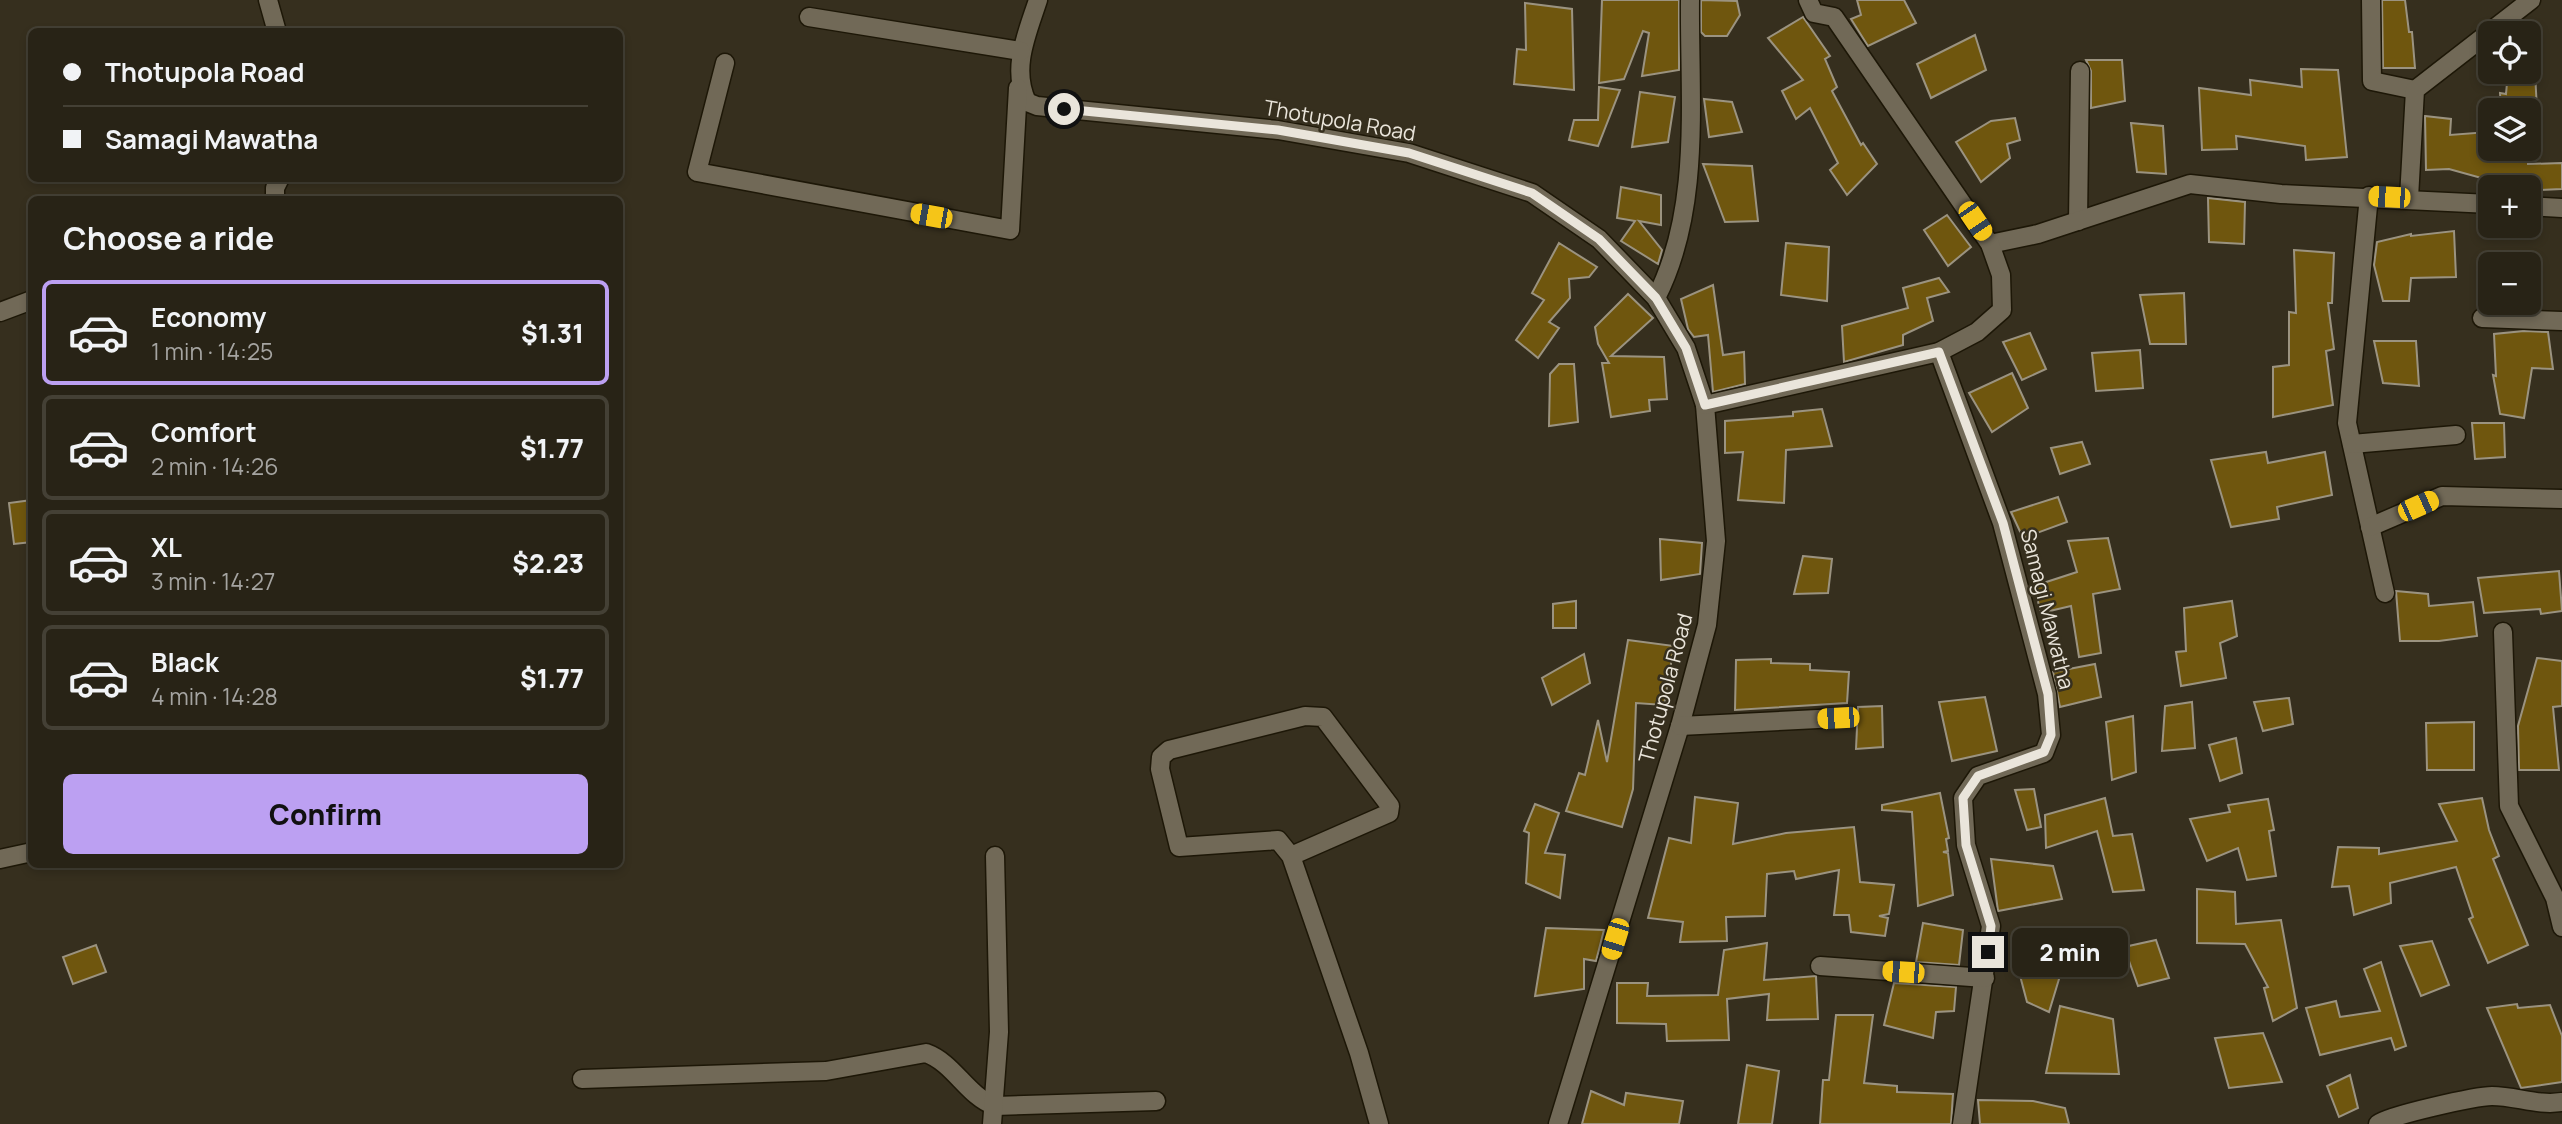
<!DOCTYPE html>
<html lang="en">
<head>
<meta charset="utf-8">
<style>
	:root { --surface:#282316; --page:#342f23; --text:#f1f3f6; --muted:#a5a4a1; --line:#444035; --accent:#bca0f2 }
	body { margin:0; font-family:Manrope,sans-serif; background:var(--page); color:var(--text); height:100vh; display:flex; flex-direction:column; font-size:26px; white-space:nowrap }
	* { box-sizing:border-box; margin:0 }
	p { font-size:23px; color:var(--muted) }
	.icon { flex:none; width:38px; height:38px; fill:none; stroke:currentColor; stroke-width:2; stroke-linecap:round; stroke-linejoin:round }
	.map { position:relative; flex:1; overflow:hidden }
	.panel { position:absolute; left:28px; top:196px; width:595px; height:672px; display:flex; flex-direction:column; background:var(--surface); border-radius:10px; box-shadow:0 4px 10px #0003,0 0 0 2px var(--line) }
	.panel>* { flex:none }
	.banner { position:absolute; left:28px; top:28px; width:595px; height:154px; border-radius:10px; box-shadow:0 4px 10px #0003,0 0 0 2px var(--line); display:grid; align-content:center; height:154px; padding:0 35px; background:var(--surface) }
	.buttons { position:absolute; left:2478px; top:21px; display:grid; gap:14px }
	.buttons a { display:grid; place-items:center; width:63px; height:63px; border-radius:10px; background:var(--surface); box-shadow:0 4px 10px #0003,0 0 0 2px var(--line); font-size:35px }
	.end { position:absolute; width:32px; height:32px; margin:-16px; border:9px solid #eae5db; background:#111; box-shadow:0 0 0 4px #111 }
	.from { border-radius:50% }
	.bubble { position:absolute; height:49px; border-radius:10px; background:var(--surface); box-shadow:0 4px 10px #0003,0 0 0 2px var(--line); font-size:23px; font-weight:800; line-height:49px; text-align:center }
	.car { position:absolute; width:21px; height:42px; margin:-21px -10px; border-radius:9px; box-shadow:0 0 5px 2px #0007; background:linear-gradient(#f5c518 24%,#345 0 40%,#f5c518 0 76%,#345 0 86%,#f5c518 0) }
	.banner b { display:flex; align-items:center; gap:24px; height:66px; font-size:26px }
	.banner b+b { border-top:2px solid var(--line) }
	.banner i { width:18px; height:18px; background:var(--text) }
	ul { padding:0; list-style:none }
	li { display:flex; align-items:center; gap:21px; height:105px; margin:0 14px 10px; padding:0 21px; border:4px solid var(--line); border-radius:10px }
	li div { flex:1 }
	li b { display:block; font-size:26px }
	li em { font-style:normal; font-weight:800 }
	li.current { border-color:var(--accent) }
	li>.icon { width:63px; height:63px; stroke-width:1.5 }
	h2 { padding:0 35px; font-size:32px; line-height:84px }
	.action { display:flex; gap:14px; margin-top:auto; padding:14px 35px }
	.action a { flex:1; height:80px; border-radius:10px; background:var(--accent); color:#111; font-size:28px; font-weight:800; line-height:80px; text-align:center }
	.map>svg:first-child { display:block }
	.building { fill:#6f560e; stroke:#9b9380; stroke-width:2 }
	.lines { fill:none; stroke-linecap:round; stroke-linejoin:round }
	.street-casing { stroke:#1d1707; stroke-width:21 }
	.street { stroke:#716957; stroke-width:18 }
	.route { stroke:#eae5db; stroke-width:9 }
	.labels { text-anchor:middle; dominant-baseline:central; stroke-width:5; stroke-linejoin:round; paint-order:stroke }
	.street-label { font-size:21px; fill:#eae5db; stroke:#362f1e }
</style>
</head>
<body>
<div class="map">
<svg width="2562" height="1124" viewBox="0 0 2562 1124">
	<rect width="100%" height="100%" fill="#362f1e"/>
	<!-- building -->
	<g class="building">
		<path d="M1602,0H1679V70L1642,76L1649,33L1643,31L1624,79L1599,83Z"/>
		<path d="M1701,0L1737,1L1740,15L1727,36H1705L1701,32Z"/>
		<path d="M1857,0H1904L1916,23L1868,46L1851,19L1861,15Z"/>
		<path d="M2382,0H2405L2409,32H2412L2415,68H2383Z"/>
		<path d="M1525,3L1572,9L1574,90L1514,84L1517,49L1526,50Z"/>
		<path d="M1803,17L1830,56L1825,59L1837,87L1832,91L1861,145L1863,143L1877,164L1847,195L1830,170L1838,163L1810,108L1796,119L1782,91L1803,80L1768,38Z"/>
		<path d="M1975,35L1986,70L1931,98L1917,64Z"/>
		<path d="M2086,60H2122L2125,101L2091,108V71Z"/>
		<path d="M2301,69L2338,70L2347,157L2306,160L2305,146L2236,136L2237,149L2202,150L2199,88L2251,95L2250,80L2302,87Z"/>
		<path d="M2508,72H2535L2537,110H2501L2500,93L2506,94Z"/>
		<path d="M1599,87L1620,90L1598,146L1569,140L1574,120H1598Z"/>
		<path d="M1640,92L1675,97L1668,142L1632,147Z"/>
		<path d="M1704,99L1732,102L1742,132L1709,137Z"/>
		<path d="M2425,116L2451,119L2450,135L2488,132L2487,149H2528V164L2562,163V189L2537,190V178L2496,186V182L2449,169L2426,170Z"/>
		<path d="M2015,118L2020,140L2007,144L2010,158L1981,182L1956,142L1991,121Z"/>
		<path d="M2131,123L2163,126L2166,174L2137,172Z"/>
		<path d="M1703,164L1752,166L1758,221L1725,222Z"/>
		<path d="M1621,187L1661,195V225L1639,221L1662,250L1658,264L1621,241L1635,221L1617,218Z"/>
		<path d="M2208,198L2245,202L2244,244L2209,242Z"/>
		<path d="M1947,215L1971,247L1948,266L1924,230Z"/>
		<path d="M2454,231L2456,277L2411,278L2409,301H2383L2374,265L2377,242L2411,234V236Z"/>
		<path d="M1559,243L1597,267L1589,277L1569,279L1570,298L1549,322L1559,328L1538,358L1516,340L1544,300L1532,293Z"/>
		<path d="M1786,243L1829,247L1827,301L1781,295Z"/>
		<path d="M2294,250L2334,253L2332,303H2328L2334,349L2326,351L2333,405L2273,417V367L2289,365V312L2296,313Z"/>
		<path d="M1939,278L1949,292L1927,298L1933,321L1903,335V345L1844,362L1842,326L1908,308L1903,288Z"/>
		<path d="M1713,285L1723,355L1744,352L1745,384L1713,392L1708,335L1694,337L1688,329L1681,299Z"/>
		<path d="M2184,293L2186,344H2150L2140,295Z"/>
		<path d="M1628,294L1653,318L1611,356L1664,357L1667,399L1649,400L1650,411L1611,417L1602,363H1609L1598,344L1595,327Z"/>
		<path d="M2524,331L2548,332L2553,369L2532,368L2524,418L2500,414L2493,375L2496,376L2494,334Z"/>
		<path d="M2030,333L2046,369L2022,380L2003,342Z"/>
		<path d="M2374,341H2416L2419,386L2383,383Z"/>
		<path d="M2140,350L2143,388L2096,391L2092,353Z"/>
		<path d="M1559,364H1574L1578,422L1549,426L1550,374Z"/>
		<path d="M2012,373L2028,408L1992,432L1969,393Z"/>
		<path d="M1822,409L1832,446L1786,450L1784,503L1738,500L1743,452L1725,453V421L1793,416V412Z"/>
		<path d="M2472,423H2504L2505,457L2475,459Z"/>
		<path d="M2082,442L2090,464L2060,474L2051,448Z"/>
		<path d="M2266,452L2268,463L2325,452L2332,495L2277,507L2279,519L2231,527L2211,460Z"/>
		<path d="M2058,497L2067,522L2023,538L2011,512Z"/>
		<path d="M32,500V542L14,544L9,503Z"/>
		<path d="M2108,538L2120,589L2093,594L2101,653L2079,657L2071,606L2041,613L2034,586L2077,572L2068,541Z"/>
		<path d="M1660,539L1702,543L1700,574L1661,580Z"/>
		<path d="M1803,556L1832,559L1828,593L1794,594Z"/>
		<path d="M2559,571L2562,611L2541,614L2540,609L2484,613L2478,578Z"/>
		<path d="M2396,591L2428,594L2429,606L2473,602L2477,636L2439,641H2400Z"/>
		<path d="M1576,601V628H1553V604Z"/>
		<path d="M2232,601L2237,636L2220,643L2226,678L2181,686L2176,652L2186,651L2184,608Z"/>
		<path d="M1628,640L1674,646L1664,705L1636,703L1633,789L1622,827L1566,811L1579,773L1585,775L1598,720L1607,762Z"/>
		<path d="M1584,654L1590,683L1552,705L1542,678Z"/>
		<path d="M2537,658L2562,661V706L2553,707L2559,770H2519L2518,726Z"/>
		<path d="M1771,659V663L1810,664V670L1849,672L1847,703L1735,710L1736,660Z"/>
		<path d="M2095,664L2101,697L2060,707L2053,672Z"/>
		<path d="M1985,697L1997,751L1952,761L1939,702Z"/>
		<path d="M2289,698L2293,724L2263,731L2254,702Z"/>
		<path d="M2192,702L2195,748L2162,751L2165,706Z"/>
		<path d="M1882,706L1883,747L1856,749L1858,707Z"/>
		<path d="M2133,716L2136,772L2112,780L2106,722Z"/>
		<path d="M2474,722V770H2427L2426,723Z"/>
		<path d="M2236,738L2242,773L2220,781L2209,745Z"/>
		<path d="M2034,789L2041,827L2027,830L2015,790Z"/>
		<path d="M1940,793L1949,838L1946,839L1948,851L1943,852L1948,853L1953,895L1918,906L1912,812L1882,810V805Z"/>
		<path d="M1695,797L1738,803L1733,844L1786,833L1854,827L1860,882L1894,885L1889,914L1879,916L1888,918L1885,936L1851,932L1849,915H1834L1839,870L1796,879L1794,871L1767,874L1765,916L1726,917L1727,941L1680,942L1683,922L1648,918L1669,838L1691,843Z"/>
		<path d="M2105,798L2113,836L2132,834L2144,890L2113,892L2097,831L2046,848L2045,815Z"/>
		<path d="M2482,798L2489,830L2499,856L2493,859L2528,945L2488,963L2469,919L2473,917L2456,867L2390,883L2391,903L2354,915L2349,886L2332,887L2338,847L2379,848V854L2457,841L2439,804Z"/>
		<path d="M2268,799L2274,830L2269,831L2276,876L2247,880L2238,848L2207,861L2190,819L2230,812L2228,805Z"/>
		<path d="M1535,804L1559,813L1545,853L1565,855L1560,898L1526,883L1529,833L1524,831Z"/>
		<path d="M1991,859L2053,866L2062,899L1998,911Z"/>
		<path d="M2197,889L2235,892L2236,924L2281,920L2297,1008L2273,1021L2264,988L2268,987L2245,944L2197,943Z"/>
		<path d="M1923,923L1963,930L1959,965L1916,962Z"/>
		<path d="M1546,928L1604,930L1596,961L1584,959V989L1535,996Z"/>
		<path d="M2156,940L2169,978L2138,986L2124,947Z"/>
		<path d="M2432,941L2449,985L2421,996L2400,946Z"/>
		<path d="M1767,943L1764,980L1816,976L1818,1019L1767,1020L1769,994L1727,999L1729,1040L1667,1041L1666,1024L1617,1023V983H1648L1647,996L1718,995L1724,950Z"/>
		<path d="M96,945L106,972L73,984L63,957Z"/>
		<path d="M2040,945L2069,946L2049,1012L2027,1002L2018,968Z"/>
		<path d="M2381,962L2406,1046L2395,1050L2391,1038L2320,1055L2306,1008L2336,1001L2340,1017L2380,1011L2364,969Z"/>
		<path d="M1894,983L1956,987L1954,1011L1936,1012L1933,1038L1884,1025Z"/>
		<path d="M2517,1004L2518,1008L2550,1005L2562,1036V1082L2521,1088L2487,1008Z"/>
		<path d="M2060,1006L2113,1019L2119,1074L2046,1073Z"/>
		<path d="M1836,1015H1873L1864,1083L1897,1086V1092L1953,1094L1951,1124H1820L1823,1080H1829Z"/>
		<path d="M2263,1033L2282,1082L2229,1088L2215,1038Z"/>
		<path d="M1747,1065L1779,1071L1772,1124H1738Z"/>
		<path d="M2350,1075L2358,1108L2339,1117L2327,1086Z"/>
		<path d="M1591,1091L1624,1105L1626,1093L1683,1101L1679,1124H1582Z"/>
		<path d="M1978,1100L2033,1101L2065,1108L2069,1124H1980Z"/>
	</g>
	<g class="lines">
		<defs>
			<g id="street">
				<path d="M268,0L277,32"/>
				<path d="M1038,0C1027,34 1011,68 1027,102L1037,106L1278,130L1409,153L1532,193L1599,239L1656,298L1686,348L1705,405L1716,541L1707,625L1680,726L1558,1124"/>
				<path d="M2371,0L2372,81L2415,90"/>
				<path d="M809,17L1021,51"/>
				<path d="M725,63L697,172L1010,230L1018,88"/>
				<path d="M2369,196L2347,423L2385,593"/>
				<path d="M2409,198L2415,90L2531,0"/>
				<path d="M275,200V188L280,178"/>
				<path d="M2529,206L2562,208"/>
				<path d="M2078,221L2080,71"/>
				<path d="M1990,244L2038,234L2190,184L2281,194L2490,204"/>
				<path d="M1656,298C1702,208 1689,99 1690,0"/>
				<path d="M0,312L32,300"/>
				<path d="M2482,318L2562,321"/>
				<path d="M1939,352L2002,523L2047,694L2051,735L2044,753L1978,776L1963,798L1966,845L1991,926L1962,1124"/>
				<path d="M1705,405L1939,352L1977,332L2002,310L2001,275L1990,244L1834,17L1814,13L1808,0"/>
				<path d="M2352,444L2456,435"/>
				<path d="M2370,527L2442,496L2562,499"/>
				<path d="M2503,632L2509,806L2555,898L2562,927"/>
				<path d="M1680,726L1838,718"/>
				<path d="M1291,856L1389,813L1390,806L1323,717L1305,716L1169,750L1161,757L1160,769L1179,847L1278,840L1291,856L1359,1053L1379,1124"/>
				<path d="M0,859L32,852"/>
				<path d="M1820,966L1985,978"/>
				<path d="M582,1079L826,1071L926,1053C954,1063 967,1096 995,1106L1156,1101"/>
				<path d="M992,1124L999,1032L995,856"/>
				<path d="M2378,1124C2387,1116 2476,1096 2492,1096C2516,1096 2538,1106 2562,1102"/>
			</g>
		</defs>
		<!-- street casing -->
		<use href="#street" class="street-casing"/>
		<!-- street -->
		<use href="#street" class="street"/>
	</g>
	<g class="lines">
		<!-- route -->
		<path class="route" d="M1064,109L1278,130L1409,153L1532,193L1599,239L1656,298L1686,348L1705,405L1939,352L2003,523L2048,694L2051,735L2044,752L1978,776L1963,798L1966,845L1991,926L1988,952"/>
	</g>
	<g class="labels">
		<!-- street labels -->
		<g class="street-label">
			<text transform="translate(1340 120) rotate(10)">Thotupola Road</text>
			<text transform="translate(2048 609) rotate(76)">Samagi Mawatha</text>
			<text transform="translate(1665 688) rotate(-75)">Thotupola Road</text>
		</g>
	</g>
</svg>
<div class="buttons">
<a><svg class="icon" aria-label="locate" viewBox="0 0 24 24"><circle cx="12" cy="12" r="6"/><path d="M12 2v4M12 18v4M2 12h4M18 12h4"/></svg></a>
<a><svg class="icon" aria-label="layers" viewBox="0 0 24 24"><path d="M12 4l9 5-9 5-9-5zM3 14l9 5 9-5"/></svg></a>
<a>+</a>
<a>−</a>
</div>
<i class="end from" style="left:1064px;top:109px"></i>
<i class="end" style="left:1988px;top:952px"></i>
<div class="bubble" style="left:2012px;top:928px;width:116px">2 min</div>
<i class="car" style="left:2389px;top:197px;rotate:273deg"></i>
<i class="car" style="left:931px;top:216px;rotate:280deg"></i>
<i class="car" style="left:1975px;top:221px;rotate:146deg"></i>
<i class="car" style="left:2418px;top:506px;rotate:66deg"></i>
<i class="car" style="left:1838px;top:718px;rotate:267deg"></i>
<i class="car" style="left:1615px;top:939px;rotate:197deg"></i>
<i class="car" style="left:1903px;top:972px;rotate:274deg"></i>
<div class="banner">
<b><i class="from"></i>Thotupola Road</b>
<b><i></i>Samagi Mawatha</b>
</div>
<section class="panel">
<h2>Choose a ride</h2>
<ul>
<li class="current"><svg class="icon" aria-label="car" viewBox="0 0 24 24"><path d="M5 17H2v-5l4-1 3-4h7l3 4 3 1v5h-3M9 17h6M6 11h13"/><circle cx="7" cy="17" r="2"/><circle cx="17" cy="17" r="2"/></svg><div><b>Economy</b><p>1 min · 14:25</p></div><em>$1.31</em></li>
<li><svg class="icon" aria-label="car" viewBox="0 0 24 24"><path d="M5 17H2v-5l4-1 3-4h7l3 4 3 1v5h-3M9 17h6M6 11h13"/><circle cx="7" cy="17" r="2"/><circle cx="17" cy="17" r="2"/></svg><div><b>Comfort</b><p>2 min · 14:26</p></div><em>$1.77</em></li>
<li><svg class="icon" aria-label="car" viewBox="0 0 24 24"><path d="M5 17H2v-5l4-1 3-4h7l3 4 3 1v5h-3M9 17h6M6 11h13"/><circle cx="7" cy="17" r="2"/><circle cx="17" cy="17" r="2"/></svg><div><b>XL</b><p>3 min · 14:27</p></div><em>$2.23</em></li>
<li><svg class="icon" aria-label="car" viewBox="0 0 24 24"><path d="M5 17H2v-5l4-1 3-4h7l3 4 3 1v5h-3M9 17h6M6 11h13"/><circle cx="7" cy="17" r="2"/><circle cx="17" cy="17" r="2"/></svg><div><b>Black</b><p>4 min · 14:28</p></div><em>$1.77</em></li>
</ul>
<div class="action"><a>Confirm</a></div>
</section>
</div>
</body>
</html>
